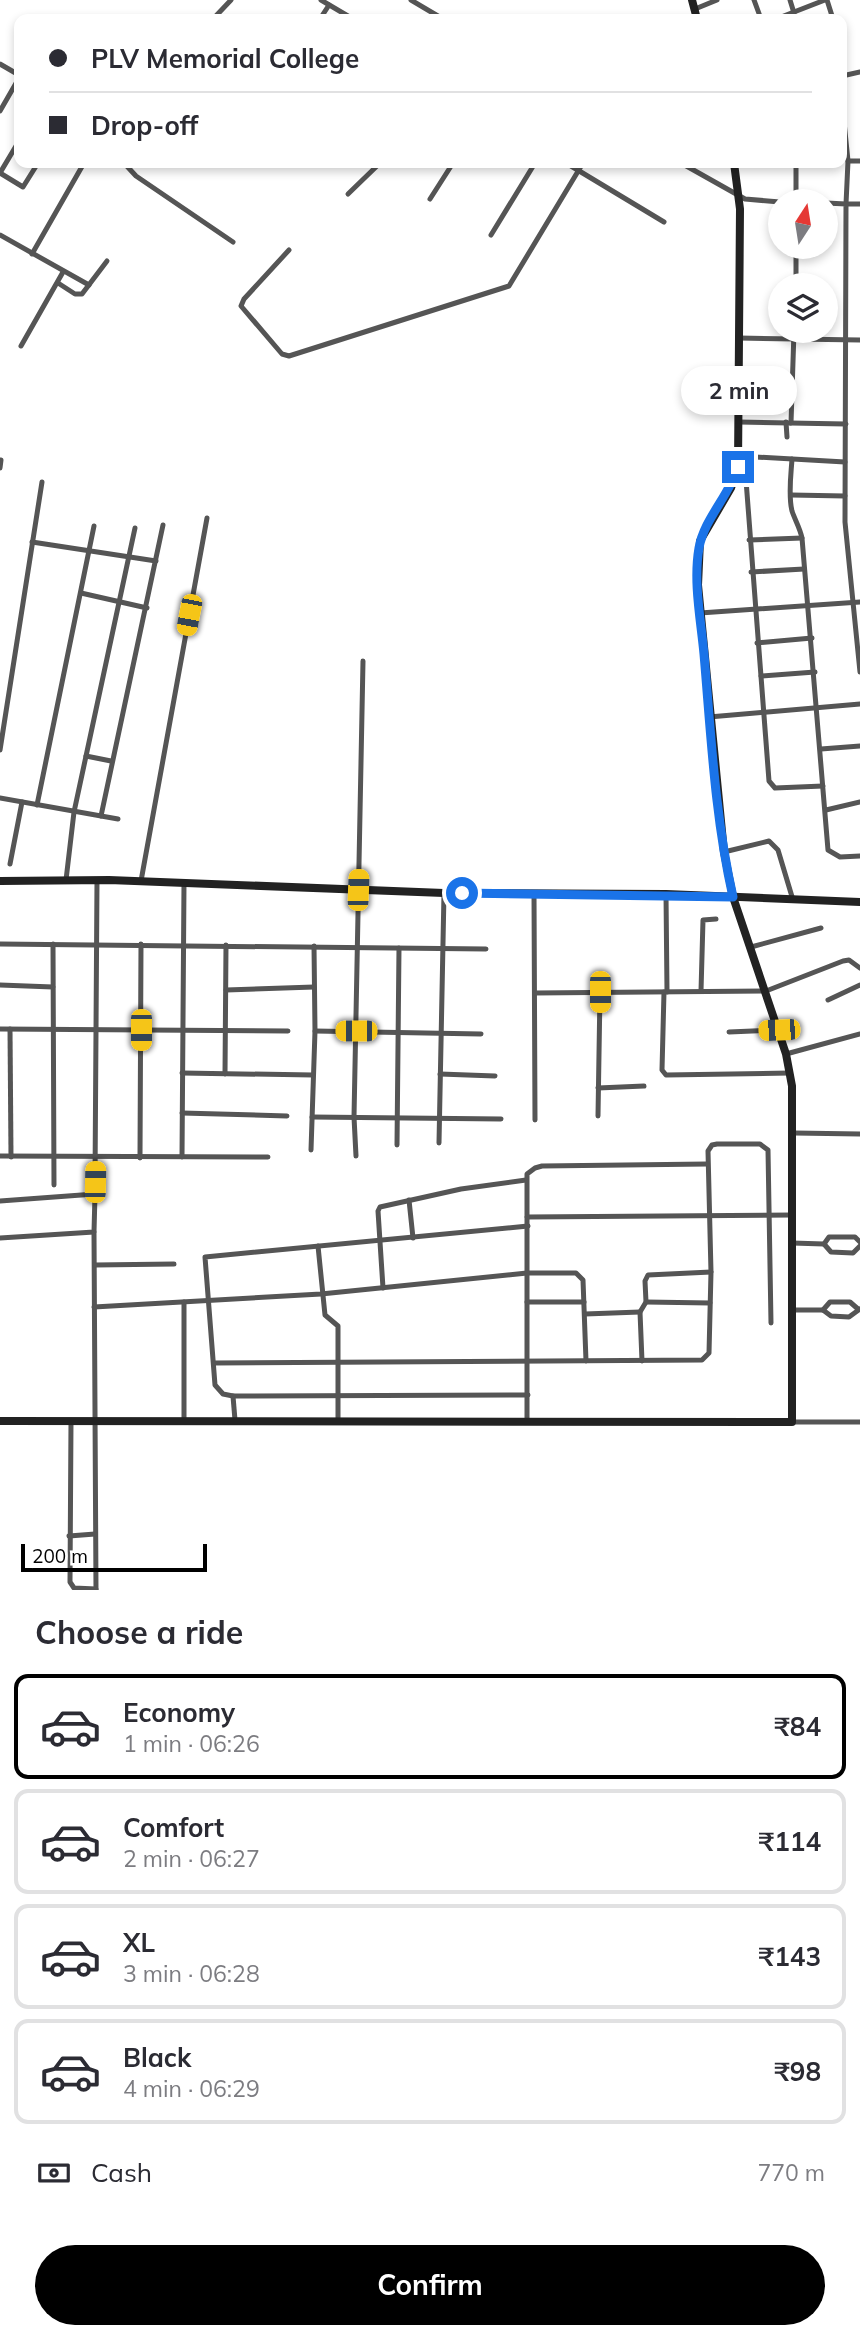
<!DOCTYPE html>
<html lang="en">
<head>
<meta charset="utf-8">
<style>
	:root { --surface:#fff; --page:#f7f7f7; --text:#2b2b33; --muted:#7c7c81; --line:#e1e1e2; --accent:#000 }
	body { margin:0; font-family:Mulish,sans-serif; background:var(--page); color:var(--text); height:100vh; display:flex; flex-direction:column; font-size:26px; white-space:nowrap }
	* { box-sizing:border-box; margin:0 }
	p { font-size:23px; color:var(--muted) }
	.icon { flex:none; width:38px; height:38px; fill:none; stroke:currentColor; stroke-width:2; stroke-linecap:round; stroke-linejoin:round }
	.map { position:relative; height:1590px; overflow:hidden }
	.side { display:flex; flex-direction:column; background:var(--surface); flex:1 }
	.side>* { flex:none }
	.top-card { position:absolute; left:14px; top:14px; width:833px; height:154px; border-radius:14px; box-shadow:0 4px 10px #0003; display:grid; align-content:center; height:154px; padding:0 35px; background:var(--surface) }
	.needle { width:46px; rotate:12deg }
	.tools { position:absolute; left:768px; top:189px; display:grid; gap:14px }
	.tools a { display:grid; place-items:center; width:70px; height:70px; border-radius:50%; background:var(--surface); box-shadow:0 4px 10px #0003; font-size:35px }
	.scale { position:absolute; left:21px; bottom:18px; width:186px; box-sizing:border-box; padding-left:7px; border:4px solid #000; border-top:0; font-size:19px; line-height:24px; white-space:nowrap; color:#000; -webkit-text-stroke:5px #fff; paint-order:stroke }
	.end { position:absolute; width:32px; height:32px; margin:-16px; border:9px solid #1a73e8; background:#fff; box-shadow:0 0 0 4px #fff }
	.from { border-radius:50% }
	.bubble { position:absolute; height:49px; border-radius:24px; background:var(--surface); box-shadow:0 4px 10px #0003; font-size:23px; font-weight:700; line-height:49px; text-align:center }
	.car { position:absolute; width:21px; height:42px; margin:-21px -10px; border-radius:9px; box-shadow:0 0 5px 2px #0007; background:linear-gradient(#f5c518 24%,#345 0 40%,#f5c518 0 76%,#345 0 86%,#f5c518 0) }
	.top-card b { display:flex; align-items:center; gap:24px; height:66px; font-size:26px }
	.top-card b+b { border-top:2px solid var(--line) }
	.top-card i { width:18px; height:18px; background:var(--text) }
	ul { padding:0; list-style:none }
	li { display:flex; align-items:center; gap:21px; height:105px; margin:0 14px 10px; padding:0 21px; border:4px solid var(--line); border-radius:14px }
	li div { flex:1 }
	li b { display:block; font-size:26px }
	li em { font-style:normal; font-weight:700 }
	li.current { border-color:var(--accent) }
	li>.icon { width:63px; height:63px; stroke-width:1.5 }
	h2 { padding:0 35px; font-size:32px; line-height:84px }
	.pay { display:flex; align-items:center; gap:18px; height:77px; padding:0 35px; font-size:26px }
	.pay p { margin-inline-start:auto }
	.action { display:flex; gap:14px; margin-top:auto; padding:14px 35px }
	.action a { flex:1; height:80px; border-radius:42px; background:var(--accent); color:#fff; font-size:28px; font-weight:700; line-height:80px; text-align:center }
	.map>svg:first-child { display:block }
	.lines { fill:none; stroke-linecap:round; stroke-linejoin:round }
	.street { stroke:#555; stroke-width:5 }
	.secondary { stroke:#222; stroke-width:8 }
	.route { stroke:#1a73e8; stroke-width:9 }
</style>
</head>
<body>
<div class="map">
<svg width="860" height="1590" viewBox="0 0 860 1590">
	<rect width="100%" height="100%" fill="#fff"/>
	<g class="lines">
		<!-- street -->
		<g class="street">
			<path d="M321,0L353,19"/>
			<path d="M411,0L443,19"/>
			<path d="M754,0L761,19"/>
			<path d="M790,0L794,13"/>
			<path d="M827,0L833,19"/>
			<path d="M695,9L717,0"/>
			<path d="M213,19L231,0"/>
			<path d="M320,19L329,5"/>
			<path d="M776,19L825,0"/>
			<path d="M0,64L19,75"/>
			<path d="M842,76L860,72"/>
			<path d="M842,102L848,161L846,204H860"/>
			<path d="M0,111L19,78"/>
			<path d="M848,161H860"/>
			<path d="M124,163L136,176L233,242"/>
			<path d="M504,163L515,165L528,163"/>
			<path d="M566,163L664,222"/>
			<path d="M681,163L745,199L780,202"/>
			<path d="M0,173L23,187L38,163"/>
			<path d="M0,173L19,141"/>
			<path d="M348,194L380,163"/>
			<path d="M430,199L453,163"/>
			<path d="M796,201V163"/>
			<path d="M826,203L846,204L845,522L860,672"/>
			<path d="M0,235L89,285"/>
			<path d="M491,235L535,163"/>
			<path d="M796,247V285"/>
			<path d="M289,250L244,299L241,306L282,354L289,356L509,286L583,163"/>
			<path d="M32,254L84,163"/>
			<path d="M58,283L75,294H82L107,261"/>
			<path d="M739,338L860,340"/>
			<path d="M21,346L63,272"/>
			<path d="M739,422L846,424"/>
			<path d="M786,422L787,437"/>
			<path d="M791,423L794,331"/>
			<path d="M738,456L845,462"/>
			<path d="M792,459C791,475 788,495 792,511C795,520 800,528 802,538L828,850L840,857L860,856"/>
			<path d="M738,467L746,480L769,781L775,788L823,786"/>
			<path d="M0,468L1,460"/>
			<path d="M791,495L845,496"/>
			<path d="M749,540L802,538"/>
			<path d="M32,542L156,561"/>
			<path d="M751,572L804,569"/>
			<path d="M81,593L147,608"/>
			<path d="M700,613L860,602"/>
			<path d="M757,643L812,638"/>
			<path d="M761,676L815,672"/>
			<path d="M709,717L860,704"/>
			<path d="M821,749L860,746"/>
			<path d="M0,750L42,482"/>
			<path d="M86,756L111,761"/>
			<path d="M0,798L118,819"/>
			<path d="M37,805L94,526"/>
			<path d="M826,810L860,802"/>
			<path d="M101,816L163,525"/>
			<path d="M724,852L769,841L778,850L793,900"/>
			<path d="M10,864L22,802"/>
			<path d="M66,880L74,812L135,528"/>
			<path d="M141,881L207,518"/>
			<path d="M534,893L535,1120"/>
			<path d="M666,894L667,992"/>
			<path d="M0,944L486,949"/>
			<path d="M53,944L54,1185"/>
			<path d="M751,947L821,928"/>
			<path d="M0,985L53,987"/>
			<path d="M226,990L314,987"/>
			<path d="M701,991L703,920L716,919"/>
			<path d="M664,992L662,1070L666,1075L790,1073"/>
			<path d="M535,993L766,991L843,961L849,960L860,968"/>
			<path d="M828,1000L860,985"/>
			<path d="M0,1029L288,1031"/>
			<path d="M10,1029L11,1157"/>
			<path d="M315,1031L481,1034"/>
			<path d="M729,1032L778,1030"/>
			<path d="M786,1054L860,1034"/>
			<path d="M182,1073L313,1075"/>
			<path d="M225,1074L226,945"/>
			<path d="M440,1074L495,1076"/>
			<path d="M598,1088L644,1086"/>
			<path d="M182,1113L287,1116"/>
			<path d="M598,1116L600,992"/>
			<path d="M312,1117L501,1119"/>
			<path d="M794,1133L860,1134"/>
			<path d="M439,1143L444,893"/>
			<path d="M397,1145L399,948"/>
			<path d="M311,1150L315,1031L314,946"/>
			<path d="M0,1156L268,1157"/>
			<path d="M356,1156L354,1117L363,661"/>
			<path d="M182,1157L184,883"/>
			<path d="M140,1158L141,944"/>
			<path d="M95,1182L97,880"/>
			<path d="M409,1200L413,1238"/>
			<path d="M0,1201L95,1194L94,1232L0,1238"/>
			<path d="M527,1217L792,1215"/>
			<path d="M528,1226L205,1257L215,1385L223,1394L233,1396L528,1395"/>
			<path d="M94,1232L96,1590"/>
			<path d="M792,1243L824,1244L829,1237H855L860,1242"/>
			<path d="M824,1244L831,1252L853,1253L860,1246"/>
			<path d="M318,1246L325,1315L338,1326V1421"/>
			<path d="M95,1265L174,1264"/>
			<path d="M383,1288L378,1211L380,1207L461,1189L526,1180"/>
			<path d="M527,1302H584"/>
			<path d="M646,1302L710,1303"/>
			<path d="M94,1307L321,1294L527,1273H576L583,1280L586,1361"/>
			<path d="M792,1310H823L831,1316L849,1317L860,1309"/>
			<path d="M823,1310L830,1302H850L858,1309"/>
			<path d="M585,1314L640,1312"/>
			<path d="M642,1361L640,1312L646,1302L645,1281L648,1275L711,1272"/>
			<path d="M214,1363L702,1360L709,1353L711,1272L708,1151L712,1145L717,1144H760L768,1150L771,1323"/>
			<path d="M233,1396L235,1420"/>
			<path d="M71,1421L70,1582L74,1588L96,1589"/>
			<path d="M184,1421V1302"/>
			<path d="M527,1421V1174L535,1168L542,1166L707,1164"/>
			<path d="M792,1422H860"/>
			<path d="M69,1536L95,1534"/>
		</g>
		<!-- secondary -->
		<g class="secondary">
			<path d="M692,0L697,19"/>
			<path d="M0,881L109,880L444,893L666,894L860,902"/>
			<path d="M0,1421L792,1422V1086L786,1054L733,897L724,852L698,585L700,541L731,488L738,467L740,209L734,163"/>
		</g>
	</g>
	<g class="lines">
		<!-- route -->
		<path class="route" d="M462,893L733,897C715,818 711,735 704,654C701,621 693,582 699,548C704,519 729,496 738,467"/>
	</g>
</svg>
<div class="tools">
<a><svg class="needle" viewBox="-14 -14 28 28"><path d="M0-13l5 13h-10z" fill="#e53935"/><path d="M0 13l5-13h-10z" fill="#7c7c81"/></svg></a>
<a><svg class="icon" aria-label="layers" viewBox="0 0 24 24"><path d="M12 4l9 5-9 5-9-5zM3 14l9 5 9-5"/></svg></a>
</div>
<div class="scale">200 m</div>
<i class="end from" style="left:462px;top:893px"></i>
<i class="end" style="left:738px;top:467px"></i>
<div class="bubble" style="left:681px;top:366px;width:116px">2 min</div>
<i class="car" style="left:189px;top:615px;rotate:191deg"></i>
<i class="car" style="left:358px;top:890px;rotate:2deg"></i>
<i class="car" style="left:600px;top:992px;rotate:180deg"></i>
<i class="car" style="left:141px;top:1030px;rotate:180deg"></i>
<i class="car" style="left:779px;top:1030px;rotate:268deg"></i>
<i class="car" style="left:356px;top:1031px;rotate:270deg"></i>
<i class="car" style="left:95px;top:1182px;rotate:1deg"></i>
<div class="top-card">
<b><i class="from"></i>PLV Memorial College</b>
<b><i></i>Drop-off</b>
</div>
</div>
<section class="side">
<h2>Choose a ride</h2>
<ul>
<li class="current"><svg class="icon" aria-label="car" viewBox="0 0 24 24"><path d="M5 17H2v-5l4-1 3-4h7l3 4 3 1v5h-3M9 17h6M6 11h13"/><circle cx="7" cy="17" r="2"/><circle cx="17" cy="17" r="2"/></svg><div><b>Economy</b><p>1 min · 06:26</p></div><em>₹84</em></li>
<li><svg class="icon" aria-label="car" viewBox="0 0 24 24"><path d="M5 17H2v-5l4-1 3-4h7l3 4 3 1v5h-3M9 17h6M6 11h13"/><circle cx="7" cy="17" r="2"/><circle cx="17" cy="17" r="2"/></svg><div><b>Comfort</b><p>2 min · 06:27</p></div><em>₹114</em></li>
<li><svg class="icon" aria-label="car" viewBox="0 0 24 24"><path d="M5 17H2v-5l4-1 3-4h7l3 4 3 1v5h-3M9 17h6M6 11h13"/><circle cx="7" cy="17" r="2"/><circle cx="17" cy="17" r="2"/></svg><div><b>XL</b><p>3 min · 06:28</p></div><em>₹143</em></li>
<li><svg class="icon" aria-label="car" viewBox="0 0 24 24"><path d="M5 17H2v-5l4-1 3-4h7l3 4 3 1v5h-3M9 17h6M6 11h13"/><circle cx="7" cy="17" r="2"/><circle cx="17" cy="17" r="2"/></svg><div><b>Black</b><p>4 min · 06:29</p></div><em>₹98</em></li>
</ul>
<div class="pay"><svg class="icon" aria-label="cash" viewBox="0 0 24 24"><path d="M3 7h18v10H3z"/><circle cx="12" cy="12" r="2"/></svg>Cash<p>770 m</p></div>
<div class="action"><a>Confirm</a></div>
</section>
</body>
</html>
